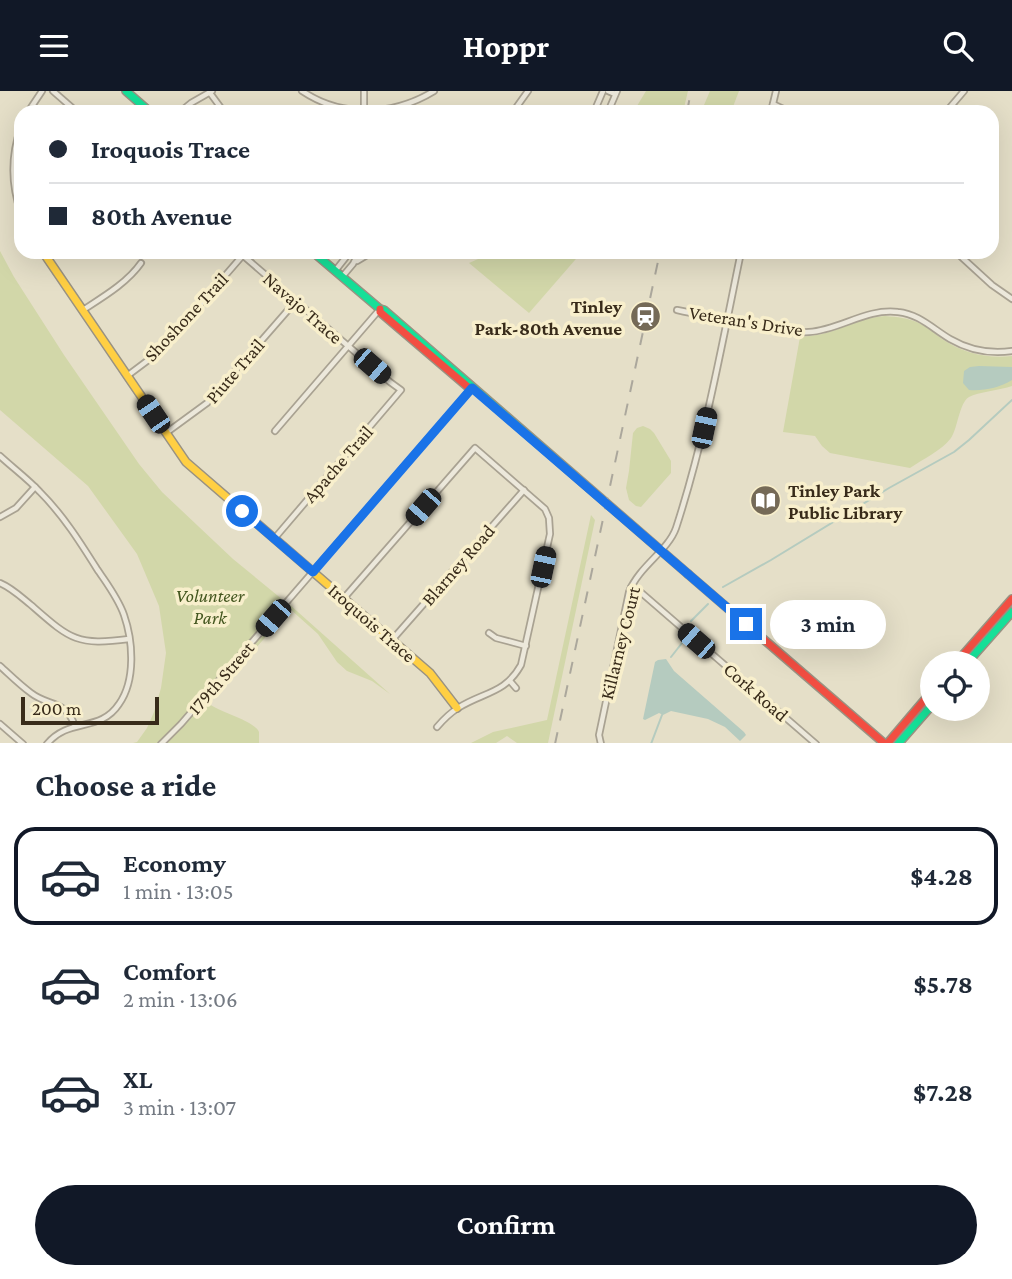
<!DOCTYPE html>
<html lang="en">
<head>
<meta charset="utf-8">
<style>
	:root { --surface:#fff; --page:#f2f2f3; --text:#1f2937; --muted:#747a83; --line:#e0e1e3; --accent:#111827 }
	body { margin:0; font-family:"Crimson Pro",serif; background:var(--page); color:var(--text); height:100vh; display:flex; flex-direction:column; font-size:26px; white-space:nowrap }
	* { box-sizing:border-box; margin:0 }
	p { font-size:23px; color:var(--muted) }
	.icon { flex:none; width:38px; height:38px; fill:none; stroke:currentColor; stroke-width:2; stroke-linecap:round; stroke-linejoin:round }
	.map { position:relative; height:652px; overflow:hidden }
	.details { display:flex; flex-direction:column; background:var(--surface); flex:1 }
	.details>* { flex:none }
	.top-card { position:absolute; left:14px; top:14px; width:985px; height:154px; border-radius:21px; box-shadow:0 7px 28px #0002; display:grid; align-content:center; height:154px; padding:0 35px; background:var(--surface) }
	.fabs { position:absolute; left:920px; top:560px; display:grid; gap:14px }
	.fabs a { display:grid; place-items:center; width:70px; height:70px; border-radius:50%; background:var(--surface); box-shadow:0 7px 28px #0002; font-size:35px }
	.scale { position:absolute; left:21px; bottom:18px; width:138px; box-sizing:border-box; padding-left:7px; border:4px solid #382b1a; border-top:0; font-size:19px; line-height:24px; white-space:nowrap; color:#382b1a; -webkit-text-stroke:5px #f8efcc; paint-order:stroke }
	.end { position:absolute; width:32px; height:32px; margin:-16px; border:9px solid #1a73e8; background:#fff; box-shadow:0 0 0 4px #fff }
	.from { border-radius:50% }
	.bubble { position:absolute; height:49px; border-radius:24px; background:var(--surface); box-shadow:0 7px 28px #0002; font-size:23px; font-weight:700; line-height:49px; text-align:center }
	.car { position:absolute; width:21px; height:42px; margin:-21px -10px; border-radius:9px; box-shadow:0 0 5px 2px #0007; background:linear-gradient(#222 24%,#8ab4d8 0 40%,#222 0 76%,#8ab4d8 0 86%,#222 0) }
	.top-card b { display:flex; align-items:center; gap:24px; height:66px; font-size:26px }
	.top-card b+b { border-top:2px solid var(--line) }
	.top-card i { width:18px; height:18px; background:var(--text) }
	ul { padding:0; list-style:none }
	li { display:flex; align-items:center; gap:21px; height:98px; margin:0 14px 10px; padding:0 21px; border:4px solid transparent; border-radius:21px }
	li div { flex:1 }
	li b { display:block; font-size:26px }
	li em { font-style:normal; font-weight:700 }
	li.on { border-color:var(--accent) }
	li>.icon { width:63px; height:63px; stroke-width:1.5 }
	h2 { padding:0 35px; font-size:32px; line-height:84px }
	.button { display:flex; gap:14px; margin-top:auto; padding:14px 35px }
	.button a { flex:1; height:80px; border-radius:42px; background:var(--accent); color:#fff; font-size:28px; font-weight:700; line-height:80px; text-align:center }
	header { display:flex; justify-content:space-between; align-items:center; height:91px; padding:0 35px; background:var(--accent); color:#fff; font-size:32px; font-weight:700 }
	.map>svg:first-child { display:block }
	.green { fill:#d2d7a9 }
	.water { fill:#b5cbbf }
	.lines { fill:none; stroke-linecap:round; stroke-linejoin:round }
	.stream { stroke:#b5cbbf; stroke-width:2 }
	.street-casing { stroke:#a9a292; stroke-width:8 }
	.fast-casing { stroke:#999282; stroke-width:10 }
	.slow-casing { stroke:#999282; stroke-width:10 }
	.jam-casing { stroke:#999282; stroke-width:10 }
	.street { stroke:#ece8db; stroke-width:4.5 }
	.fast { stroke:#16e098; stroke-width:7 }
	.slow { stroke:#ffcf43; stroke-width:7 }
	.jam { stroke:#f24e42; stroke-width:7 }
	.rail { stroke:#aba79c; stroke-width:2; stroke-dasharray:12 12; stroke-linecap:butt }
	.route { stroke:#1a73e8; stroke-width:9 }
	.labels { text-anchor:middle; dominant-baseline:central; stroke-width:7; stroke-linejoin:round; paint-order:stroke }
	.poi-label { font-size:19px; font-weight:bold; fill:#382b1a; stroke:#f8efcc; text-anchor:end }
	.street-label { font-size:19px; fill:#382b1a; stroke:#f8efcc }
	.park-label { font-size:19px; font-style:italic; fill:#43561f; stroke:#f8efcc }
</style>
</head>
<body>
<header><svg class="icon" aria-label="menu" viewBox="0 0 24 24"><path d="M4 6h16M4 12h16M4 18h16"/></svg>Hoppr<svg class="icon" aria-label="search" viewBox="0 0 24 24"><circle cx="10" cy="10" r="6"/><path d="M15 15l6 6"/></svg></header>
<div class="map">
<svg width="1012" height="653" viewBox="0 0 1012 653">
	<rect width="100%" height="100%" fill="#e5dfc8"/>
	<!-- green -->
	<g class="green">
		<path d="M646,0H688L683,21H636L637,15Z"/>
		<path d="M710,0H739L731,21H701Z"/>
		<path d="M0,160L14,186L64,264L139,373L162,401L233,468L283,509L178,633L157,652H133L137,651L147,637L154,621L161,597L166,562L159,515L137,463L88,395L0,319Z"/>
		<path d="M494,161H582L529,222L469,172Z"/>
		<path d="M885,225C897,226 908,227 919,232C927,236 934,242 942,248C963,262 987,268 1012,265V295C1000,299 978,301 969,306C959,312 958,337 951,347C941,360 923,368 910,377L830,362L822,355L815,345L783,341L800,246C810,245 820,244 829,241C850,235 862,227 885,225Z"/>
		<path d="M643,335L650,338L654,342L671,370V382L641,416L636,415L629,409L626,397L629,380L633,342L637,337Z"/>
		<path d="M591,424L595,429L548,652H517L507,645L496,652L469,653L493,641L547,629Z"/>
		<path d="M289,513L390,603L372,590L347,580L337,571L318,543L290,518L208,612C219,621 255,630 259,641C259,643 259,650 259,652H166L182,637Z"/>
	</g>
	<!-- water -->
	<g class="water">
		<path d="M979,275L1012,276V289C999,297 984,300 969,299L963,292L964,280L970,276Z"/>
		<path d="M666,568L674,580L744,641L746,644L740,650L725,636L708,628L671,620L663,624L659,622L645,629L643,628L655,571L658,569Z"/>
	</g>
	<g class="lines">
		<!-- stream -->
		<g class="stream">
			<path d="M723,496L771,469L889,397L954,361L969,349L1012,309"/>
			<path d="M691,530L708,513"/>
			<path d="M671,566L682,552"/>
			<path d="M651,653L662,624"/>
		</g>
		<defs>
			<g id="street">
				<path d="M53,0L77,21"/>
				<path d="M302,0C342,27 393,25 434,0"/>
				<path d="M608,0L615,3"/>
				<path d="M210,2L224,21"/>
				<path d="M773,13L790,21"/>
				<path d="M364,20V0"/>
				<path d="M28,21L42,0"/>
				<path d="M180,21L191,12L212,0"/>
				<path d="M513,21L528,0"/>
				<path d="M594,21L603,0"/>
				<path d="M608,21L617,0"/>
				<path d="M771,21L776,0"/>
				<path d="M946,21L964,0"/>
				<path d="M21,36C11,64 11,93 21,122"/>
				<path d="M239,161L390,291L401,299L274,448"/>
				<path d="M956,161L992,194L1012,208"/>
				<path d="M357,170L372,161"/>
				<path d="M335,180L350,161"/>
				<path d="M342,186L353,173L359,161"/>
				<path d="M83,219C103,206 127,192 141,172"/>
				<path d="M677,219C700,224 723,228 746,233C767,237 788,243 809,241C840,239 866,217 898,221C919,223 933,238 950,248C969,259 991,263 1012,260"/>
				<path d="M127,285L159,261L243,164"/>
				<path d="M275,340L380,218"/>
				<path d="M166,342L207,312L296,210"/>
				<path d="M0,365C13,377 28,388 40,401C63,424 80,451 97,478C107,493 118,507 124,524C133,550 136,589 119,613C100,642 69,626 47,653"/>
				<path d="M0,426L16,417L35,396"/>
				<path d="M0,492C12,497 21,506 31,514C70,548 76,555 129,548"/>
				<path d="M631,496L637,498L816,653"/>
				<path d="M344,507L475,357L545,418L549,427L550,443L521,574C505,603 483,601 458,617C450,622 443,629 437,636"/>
				<path d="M489,542L496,547L526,555"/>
				<path d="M392,549L524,399"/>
				<path d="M0,575C10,584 20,594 31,602C49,616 65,608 75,635"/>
				<path d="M510,590L516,597"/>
				<path d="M0,633L23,653"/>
				<path d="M161,653L181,633L472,297"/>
				<path d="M601,653L599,644L629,501C639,475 668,460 676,437C705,348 722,253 741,161"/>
			</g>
			<g id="fast">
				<path d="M126,0L150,21"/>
				<path d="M313,161L380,218L384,219L688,483"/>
				<path d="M967,572L1012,521"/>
				<path d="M898,653L933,613"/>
			</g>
			<path id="slow" d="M43,161L186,371L430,582L457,617"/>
			<g id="jam">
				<path d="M380,218V221L468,296L472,297"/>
				<path d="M688,483L885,653"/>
				<path d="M956,572L1012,508"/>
				<path d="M887,653L933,599"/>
			</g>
		</defs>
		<!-- street casing -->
		<use href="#street" class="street-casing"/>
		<!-- fast casing -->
		<use href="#fast" class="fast-casing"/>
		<!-- slow casing -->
		<use href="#slow" class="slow-casing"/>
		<!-- jam casing -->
		<use href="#jam" class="jam-casing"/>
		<!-- street -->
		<use href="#street" class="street"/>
		<!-- fast -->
		<use href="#fast" class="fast"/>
		<!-- slow -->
		<use href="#slow" class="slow"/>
		<!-- jam -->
		<use href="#jam" class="jam"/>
		<!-- rail -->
		<g class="rail">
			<path d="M687,21L691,0"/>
			<path d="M555,653L660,161"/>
		</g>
	</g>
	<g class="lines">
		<!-- route -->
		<path class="route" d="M242,420L313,481L472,297L746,533"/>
	</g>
	<!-- icons -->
	<defs>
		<symbol id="station-disc" viewBox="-11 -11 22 22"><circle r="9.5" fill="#756a57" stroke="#f8efcc"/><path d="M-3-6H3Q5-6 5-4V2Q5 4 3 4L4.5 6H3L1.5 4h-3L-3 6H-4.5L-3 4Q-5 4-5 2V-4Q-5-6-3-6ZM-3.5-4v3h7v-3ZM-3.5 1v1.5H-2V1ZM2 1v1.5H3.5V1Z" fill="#fff"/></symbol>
		<symbol id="library-disc" viewBox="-11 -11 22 22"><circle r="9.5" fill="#756a57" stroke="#f8efcc"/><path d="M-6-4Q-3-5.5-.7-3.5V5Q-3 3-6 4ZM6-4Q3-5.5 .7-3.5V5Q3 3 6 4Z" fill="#fff"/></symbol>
	</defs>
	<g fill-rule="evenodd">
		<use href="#station-disc" x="628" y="208" width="35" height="35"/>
		<use href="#library-disc" x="748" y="392" width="35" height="35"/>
	</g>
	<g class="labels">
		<!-- poi labels -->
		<g class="poi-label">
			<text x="622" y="215">Tinley<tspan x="622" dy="22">Park-80th Avenue</tspan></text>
			<text x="788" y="399" text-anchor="start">Tinley Park<tspan x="788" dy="22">Public Library</tspan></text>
		</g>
		<!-- street labels -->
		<g class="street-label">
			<text transform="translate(303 217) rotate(41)">Navajo Trace</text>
			<text transform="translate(186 226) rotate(-47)">Shoshone Trail</text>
			<text transform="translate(746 230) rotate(9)">Veteran's Drive</text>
			<text transform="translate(235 280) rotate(-49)">Piute Trail</text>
			<text transform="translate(338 373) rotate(-49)">Apache Trail</text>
			<text transform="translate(458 474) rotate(-49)">Blarney Road</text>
			<text transform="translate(372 532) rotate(41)">Iroquois Trace</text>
			<text transform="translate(620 552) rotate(-76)">Killarney Court</text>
			<text transform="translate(221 587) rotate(-49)">179th Street</text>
			<text transform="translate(756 601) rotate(41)">Cork Road</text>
		</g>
		<!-- park labels -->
		<g class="park-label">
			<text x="210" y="504">Volunteer<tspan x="210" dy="22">Park</tspan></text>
		</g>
	</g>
</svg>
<div class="fabs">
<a><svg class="icon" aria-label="locate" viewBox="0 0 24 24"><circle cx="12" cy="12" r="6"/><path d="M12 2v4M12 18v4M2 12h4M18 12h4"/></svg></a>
</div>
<div class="scale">200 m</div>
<i class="end from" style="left:242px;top:420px"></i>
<i class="end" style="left:746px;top:533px"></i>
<div class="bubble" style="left:770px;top:509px;width:116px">3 min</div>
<i class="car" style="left:372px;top:275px;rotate:131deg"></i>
<i class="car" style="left:153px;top:323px;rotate:326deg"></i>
<i class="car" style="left:704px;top:337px;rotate:12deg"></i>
<i class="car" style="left:423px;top:416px;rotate:221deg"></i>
<i class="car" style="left:543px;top:476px;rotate:12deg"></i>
<i class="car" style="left:273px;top:527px;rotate:221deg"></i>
<i class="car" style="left:696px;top:550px;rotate:311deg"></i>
<div class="top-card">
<b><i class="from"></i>Iroquois Trace</b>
<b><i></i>80th Avenue</b>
</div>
</div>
<section class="details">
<h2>Choose a ride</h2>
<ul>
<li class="on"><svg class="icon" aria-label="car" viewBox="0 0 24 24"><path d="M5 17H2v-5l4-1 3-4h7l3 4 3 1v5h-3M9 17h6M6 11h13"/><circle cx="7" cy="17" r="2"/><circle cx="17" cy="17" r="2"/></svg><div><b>Economy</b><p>1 min · 13:05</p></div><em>$4.28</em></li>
<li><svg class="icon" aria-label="car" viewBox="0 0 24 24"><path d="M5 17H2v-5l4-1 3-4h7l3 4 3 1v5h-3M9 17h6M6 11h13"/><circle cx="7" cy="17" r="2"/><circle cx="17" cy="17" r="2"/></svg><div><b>Comfort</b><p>2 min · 13:06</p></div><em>$5.78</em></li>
<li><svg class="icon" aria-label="car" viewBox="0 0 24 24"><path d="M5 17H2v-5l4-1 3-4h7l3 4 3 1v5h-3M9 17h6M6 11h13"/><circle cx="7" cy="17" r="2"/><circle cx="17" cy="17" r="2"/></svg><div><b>XL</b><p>3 min · 13:07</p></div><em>$7.28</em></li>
</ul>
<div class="button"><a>Confirm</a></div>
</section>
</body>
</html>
